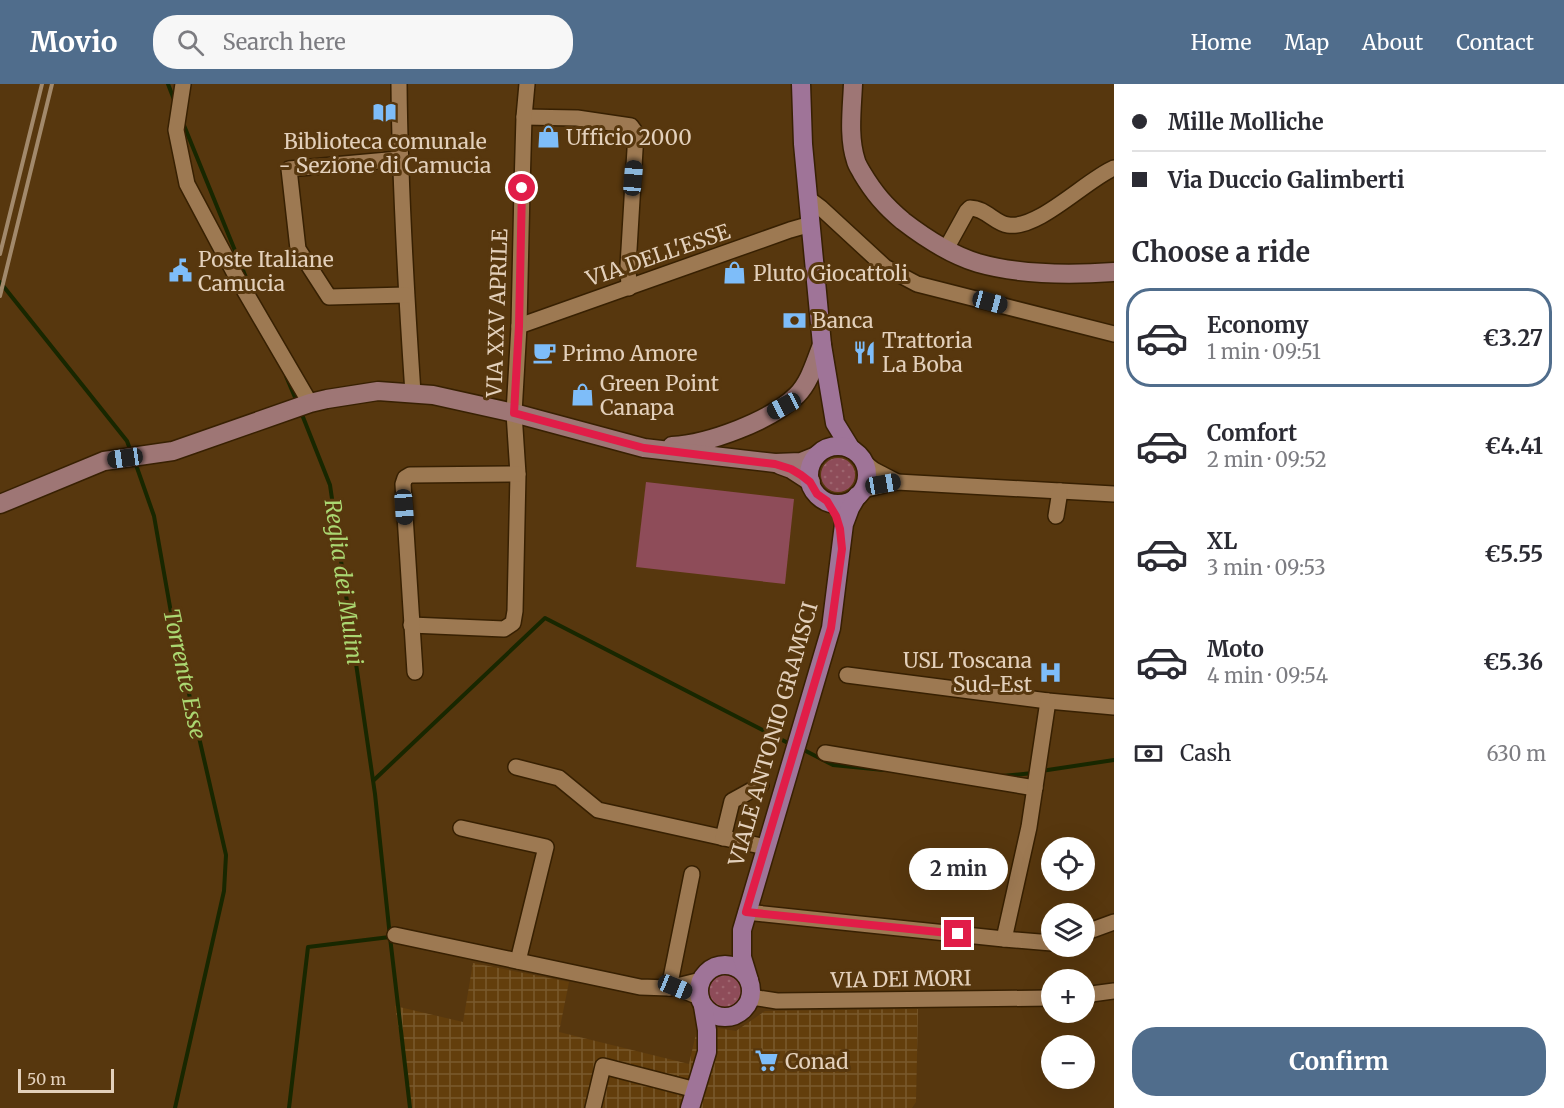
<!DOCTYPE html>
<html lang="en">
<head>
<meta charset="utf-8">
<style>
	:root { --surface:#fff; --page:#f7f7f7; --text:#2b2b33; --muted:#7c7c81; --line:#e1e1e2; --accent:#506d8c }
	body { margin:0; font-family:Merriweather,serif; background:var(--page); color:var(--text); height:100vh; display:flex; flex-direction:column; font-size:22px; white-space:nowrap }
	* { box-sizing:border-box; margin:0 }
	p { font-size:20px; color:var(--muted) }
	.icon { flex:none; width:33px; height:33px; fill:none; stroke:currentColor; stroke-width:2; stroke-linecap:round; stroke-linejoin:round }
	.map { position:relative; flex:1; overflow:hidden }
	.side { display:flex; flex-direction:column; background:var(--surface); width:450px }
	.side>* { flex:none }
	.top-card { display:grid; align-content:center; height:132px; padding:0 18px; background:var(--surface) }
	.controls { position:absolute; left:1041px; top:753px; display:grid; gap:12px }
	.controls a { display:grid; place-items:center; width:54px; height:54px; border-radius:50%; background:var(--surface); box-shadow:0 6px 24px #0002; font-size:30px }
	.scale { position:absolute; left:18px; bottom:15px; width:96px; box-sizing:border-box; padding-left:6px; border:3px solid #e3d0bb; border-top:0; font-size:16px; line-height:21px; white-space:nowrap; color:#e3d0bb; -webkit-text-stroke:4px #57370e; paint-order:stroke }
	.end { position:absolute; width:27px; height:27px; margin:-14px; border:8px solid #e11d48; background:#fff; box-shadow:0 0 0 3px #fff }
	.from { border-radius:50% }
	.bubble { position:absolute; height:42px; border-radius:21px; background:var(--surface); box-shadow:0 6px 24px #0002; font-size:20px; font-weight:700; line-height:42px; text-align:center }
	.car { position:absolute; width:18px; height:36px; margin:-18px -9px; border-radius:8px; box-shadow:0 0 4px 2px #0007; background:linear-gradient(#222 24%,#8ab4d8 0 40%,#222 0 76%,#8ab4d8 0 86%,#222 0) }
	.top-card b { display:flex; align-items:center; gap:21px; height:57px; font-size:22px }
	.top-card b+b { border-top:2px solid var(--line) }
	.top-card i { width:15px; height:15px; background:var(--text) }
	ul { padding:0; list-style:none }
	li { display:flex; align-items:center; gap:18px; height:99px; margin:0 12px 9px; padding:0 6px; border:3px solid transparent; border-radius:24px }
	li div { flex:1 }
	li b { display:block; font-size:22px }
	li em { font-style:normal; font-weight:700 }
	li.current { border-color:var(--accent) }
	li>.icon { width:54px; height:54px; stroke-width:1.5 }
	h2 { padding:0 18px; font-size:27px; line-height:72px }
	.pay { display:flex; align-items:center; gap:15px; height:66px; padding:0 18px; font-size:22px }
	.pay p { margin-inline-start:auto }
	.cta { display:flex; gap:12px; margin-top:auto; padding:12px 18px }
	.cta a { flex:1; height:69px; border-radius:24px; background:var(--accent); color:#fff; font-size:24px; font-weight:700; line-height:69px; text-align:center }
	header { display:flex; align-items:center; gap:36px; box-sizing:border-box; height:84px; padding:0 30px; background:var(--accent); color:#fff }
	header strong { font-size:28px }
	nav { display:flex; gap:33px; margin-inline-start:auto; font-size:21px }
	.search { width:420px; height:54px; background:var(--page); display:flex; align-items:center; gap:15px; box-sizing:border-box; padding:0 21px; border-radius:24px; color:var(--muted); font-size:22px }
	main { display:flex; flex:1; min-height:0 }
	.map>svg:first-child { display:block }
	.industrial { fill:url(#industrial-grid) }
	.grass { fill:url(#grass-dots) }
	.pitch { fill:#8e4c59 }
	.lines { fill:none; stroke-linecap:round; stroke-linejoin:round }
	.stream { stroke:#182700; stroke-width:4 }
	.street-casing { stroke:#372002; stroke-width:18 }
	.secondary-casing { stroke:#372002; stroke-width:21 }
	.primary-casing { stroke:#372002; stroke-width:21 }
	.street { stroke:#9d7952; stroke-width:15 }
	.secondary { stroke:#9e7675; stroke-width:18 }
	.primary { stroke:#9f7498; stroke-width:18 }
	.rail { stroke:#a2896b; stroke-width:4 }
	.route { stroke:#e11d48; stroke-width:8 }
	.labels { text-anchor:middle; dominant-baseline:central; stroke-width:6; stroke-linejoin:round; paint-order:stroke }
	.poi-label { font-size:21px; fill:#e3d0bb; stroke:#57370e; text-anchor:start }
	.street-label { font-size:21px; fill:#e3d0bb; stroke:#57370e }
	.water-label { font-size:22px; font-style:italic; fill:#abd771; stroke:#57370e }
</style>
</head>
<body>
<header>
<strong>Movio</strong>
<div class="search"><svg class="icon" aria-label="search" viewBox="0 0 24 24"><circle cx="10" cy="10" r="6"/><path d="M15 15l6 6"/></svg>Search here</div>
<nav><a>Home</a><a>Map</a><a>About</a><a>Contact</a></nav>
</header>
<main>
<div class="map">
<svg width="1114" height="1024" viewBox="0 0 1114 1024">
	<defs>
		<pattern id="industrial-grid" width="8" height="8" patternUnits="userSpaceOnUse" patternTransform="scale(1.5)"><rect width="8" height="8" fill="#633e0c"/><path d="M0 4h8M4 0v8" fill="none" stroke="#79592d"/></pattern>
		<pattern id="grass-dots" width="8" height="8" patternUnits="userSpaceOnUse" patternTransform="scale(1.5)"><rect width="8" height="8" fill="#8e4c59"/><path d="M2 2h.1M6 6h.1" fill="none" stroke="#9e656f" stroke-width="1.8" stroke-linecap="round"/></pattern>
	</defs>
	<rect width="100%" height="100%" fill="#57370e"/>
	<!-- industrial -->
	<path class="industrial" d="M473,879L569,898L559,948L689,980L698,941L736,947L765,927L918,925L916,1018L912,1024H409L406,993L395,922L463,938Z"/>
	<!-- grass -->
	<g class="grass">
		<circle cx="838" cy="391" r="17"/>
		<circle cx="725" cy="907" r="16"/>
	</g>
	<!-- pitch -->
	<path class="pitch" d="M646,398L794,415L785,500L636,483Z"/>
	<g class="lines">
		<!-- stream -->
		<g class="stream">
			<path d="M168,0L175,18"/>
			<path d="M183,39L249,201"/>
			<path d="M0,198L127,357L131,368"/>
			<path d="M286,292L297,318"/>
			<path d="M301,328L330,401L375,710L390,853L410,1024"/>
			<path d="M135,378L154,432L173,540L226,771L224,807L175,1024"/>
			<path d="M800,664L833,681L884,686"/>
			<path d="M1041,687L1114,676"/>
			<path d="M1002,692L1033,689"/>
			<path d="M374,696L545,534L790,660"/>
			<path d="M289,1024L308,863L390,853"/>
		</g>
		<defs>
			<g id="street">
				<path d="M183,0L176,46L187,100L236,192L310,319"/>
				<path d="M399,0C400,103 406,206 413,309"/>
				<path d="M524,33L577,34L631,42L636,49L628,182L629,204"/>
				<path d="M399,75L289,85L298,165L329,213L406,211"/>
				<path d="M809,115L821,124L885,183L917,200L1114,250"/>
				<path d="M946,165L967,127L970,124C986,124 994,139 1008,141C1038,146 1086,96 1114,84"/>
				<path d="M519,242L790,146L811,140"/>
				<path d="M864,378L874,386L897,398"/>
				<path d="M863,406L897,398L1114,410"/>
				<path d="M1056,432L1060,407"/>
				<path d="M411,541L504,545L513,539L515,527L518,390L514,329L519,242L522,104L524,33L527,0"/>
				<path d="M415,588L403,400L405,394L410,391L518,390"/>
				<path d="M847,591L1048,617L1114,623"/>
				<path d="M825,669L1035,704"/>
				<path d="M516,683L559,694L598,726L765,763"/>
				<path d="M461,744L546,763L518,877"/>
				<path d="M723,754L732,717L761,701"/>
				<path d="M746,828L1004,855L1052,859"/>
				<path d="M1084,849L1114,838"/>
				<path d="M395,851L640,903L669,904L701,896"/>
				<path d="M1004,855L1029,743L1048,617"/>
				<path d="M675,903L699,913"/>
				<path d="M669,904L692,790"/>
				<path d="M1084,911L1114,907"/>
				<path d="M751,913L777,917L1052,914"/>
				<path d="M593,1024L603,982L696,1006"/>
			</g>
			<g id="secondary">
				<path d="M853,0C852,25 848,53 856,77C857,81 860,85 862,89C874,109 885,122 903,137C925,154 952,171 978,179C1020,191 1071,191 1114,188"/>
				<path d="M672,362C708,360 771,337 797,311C810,298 815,278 822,261"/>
				<path d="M780,381L791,385L811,398"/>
				<path d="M0,420L104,377L173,367L310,319L327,315L378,307L433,311L514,329L644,364L775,379L801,378L816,372"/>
			</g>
			<g id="primary">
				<path d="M801,0L803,60L822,261L835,339L851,365"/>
				<circle cx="838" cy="391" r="29"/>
				<circle cx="725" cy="907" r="26"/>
				<path d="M749,896L742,873V846L831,544L844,440L850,424L857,412"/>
				<path d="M690,1024L707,968V946L703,922"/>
			</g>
		</defs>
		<!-- street casing -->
		<use href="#street" class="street-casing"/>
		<!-- secondary casing -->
		<use href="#secondary" class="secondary-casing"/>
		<!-- primary casing -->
		<use href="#primary" class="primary-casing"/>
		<!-- street -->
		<use href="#street" class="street"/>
		<!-- secondary -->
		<use href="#secondary" class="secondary"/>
		<!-- primary -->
		<use href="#primary" class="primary"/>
		<!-- rail -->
		<g class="rail">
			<path d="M0,170L42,0"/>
			<path d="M0,212L52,0"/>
		</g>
	</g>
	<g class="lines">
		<!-- route -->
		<path class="route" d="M522,104L519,242L514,329L644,364L775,380L791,385L801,391L810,398L817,410L827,417L836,432L840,445L842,465L831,544L746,828L958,850"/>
	</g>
	<!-- icons -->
	<defs>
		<symbol id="library-bare" viewBox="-9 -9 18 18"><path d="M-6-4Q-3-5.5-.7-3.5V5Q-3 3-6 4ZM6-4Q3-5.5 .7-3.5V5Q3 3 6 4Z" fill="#7ebdf9" stroke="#57370e" stroke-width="2.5" paint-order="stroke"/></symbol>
		<symbol id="shop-bare" viewBox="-9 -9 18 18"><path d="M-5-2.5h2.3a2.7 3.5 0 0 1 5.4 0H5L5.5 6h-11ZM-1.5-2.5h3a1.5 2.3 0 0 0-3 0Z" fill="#7ebdf9" stroke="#57370e" stroke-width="2.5" paint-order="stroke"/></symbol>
		<symbol id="civic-bare" viewBox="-9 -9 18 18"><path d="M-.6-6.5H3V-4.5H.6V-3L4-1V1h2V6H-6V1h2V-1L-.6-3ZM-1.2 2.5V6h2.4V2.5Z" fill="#7ebdf9" stroke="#57370e" stroke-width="2.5" paint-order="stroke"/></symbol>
		<symbol id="bank-bare" viewBox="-9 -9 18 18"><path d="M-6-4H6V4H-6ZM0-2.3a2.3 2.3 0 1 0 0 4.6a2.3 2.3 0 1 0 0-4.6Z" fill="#7ebdf9" stroke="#57370e" stroke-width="2.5" paint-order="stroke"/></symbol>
		<symbol id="restaurant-bare" viewBox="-9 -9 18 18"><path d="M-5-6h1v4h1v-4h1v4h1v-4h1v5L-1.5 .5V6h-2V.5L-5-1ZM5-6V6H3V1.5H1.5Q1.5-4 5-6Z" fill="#7ebdf9" stroke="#57370e" stroke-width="2.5" paint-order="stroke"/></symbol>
		<symbol id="cafe-bare" viewBox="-9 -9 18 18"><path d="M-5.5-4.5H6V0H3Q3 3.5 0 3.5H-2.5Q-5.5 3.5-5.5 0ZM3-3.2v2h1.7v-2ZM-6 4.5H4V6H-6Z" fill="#7ebdf9" stroke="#57370e" stroke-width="2.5" paint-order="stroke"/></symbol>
		<symbol id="hospital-bare" viewBox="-9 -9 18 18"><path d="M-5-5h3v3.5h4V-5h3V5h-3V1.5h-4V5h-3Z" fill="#7ebdf9" stroke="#57370e" stroke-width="2.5" paint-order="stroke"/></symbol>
		<symbol id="supermarket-bare" viewBox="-9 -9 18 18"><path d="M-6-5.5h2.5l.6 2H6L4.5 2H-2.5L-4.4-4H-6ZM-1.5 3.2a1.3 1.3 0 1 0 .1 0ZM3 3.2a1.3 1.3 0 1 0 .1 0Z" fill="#7ebdf9" stroke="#57370e" stroke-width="2.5" paint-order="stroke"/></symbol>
	</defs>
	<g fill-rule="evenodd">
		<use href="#library-bare" x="368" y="12" width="33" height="33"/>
		<use href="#shop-bare" x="532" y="36" width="33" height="33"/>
		<use href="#civic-bare" x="164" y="170" width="33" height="33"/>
		<use href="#shop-bare" x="718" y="172" width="33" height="33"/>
		<use href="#bank-bare" x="778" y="220" width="33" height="33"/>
		<use href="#restaurant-bare" x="848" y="252" width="33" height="33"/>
		<use href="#cafe-bare" x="528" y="252" width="33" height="33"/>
		<use href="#shop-bare" x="566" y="294" width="33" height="33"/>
		<use href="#hospital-bare" x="1034" y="572" width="33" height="33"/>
		<use href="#supermarket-bare" x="750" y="960" width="33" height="33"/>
	</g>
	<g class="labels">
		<!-- poi labels -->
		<g class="poi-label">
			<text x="566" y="53">Ufficio 2000</text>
			<text x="385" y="57" text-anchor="middle">Biblioteca comunale<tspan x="385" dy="24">- Sezione di Camucia</tspan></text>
			<text x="198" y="175">Poste Italiane<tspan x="198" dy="24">Camucia</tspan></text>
			<text x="753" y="189">Pluto Giocattoli</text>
			<text x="812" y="236">Banca</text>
			<text x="882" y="256">Trattoria<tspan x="882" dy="24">La Boba</tspan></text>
			<text x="562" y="269">Primo Amore</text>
			<text x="600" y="299">Green Point<tspan x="600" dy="24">Canapa</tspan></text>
			<text x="1032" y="576" text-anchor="end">USL Toscana<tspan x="1032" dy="24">Sud-Est</tspan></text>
			<text x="785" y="977">Conad</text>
		</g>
		<!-- street labels -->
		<g class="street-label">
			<text transform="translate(658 171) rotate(-19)">VIA DELL'ESSE</text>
			<text transform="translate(497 229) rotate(-88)">VIA XXV APRILE</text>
			<text transform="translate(773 650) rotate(-74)">VIALE ANTONIO GRAMSCI</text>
			<text transform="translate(901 895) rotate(-1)">VIA DEI MORI</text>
		</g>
		<!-- water labels -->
		<g class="water-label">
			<text transform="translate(344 498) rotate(82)">Reglia dei Mulini</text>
			<text transform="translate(185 590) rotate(78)">Torrente Esse</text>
		</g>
	</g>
</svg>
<div class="controls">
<a><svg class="icon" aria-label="locate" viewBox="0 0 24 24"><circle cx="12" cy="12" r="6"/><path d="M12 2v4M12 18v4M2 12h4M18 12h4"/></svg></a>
<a><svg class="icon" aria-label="layers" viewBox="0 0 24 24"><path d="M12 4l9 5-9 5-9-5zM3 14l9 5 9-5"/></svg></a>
<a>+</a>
<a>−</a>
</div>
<div class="scale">50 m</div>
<i class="end from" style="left:522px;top:104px"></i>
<i class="end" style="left:958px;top:850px"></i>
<div class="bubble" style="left:909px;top:764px;width:99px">2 min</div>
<i class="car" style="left:633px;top:94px;rotate:5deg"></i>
<i class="car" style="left:990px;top:218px;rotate:105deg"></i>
<i class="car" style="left:784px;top:322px;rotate:242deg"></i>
<i class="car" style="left:125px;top:374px;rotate:262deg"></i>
<i class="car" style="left:883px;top:400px;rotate:80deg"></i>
<i class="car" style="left:404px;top:423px;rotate:176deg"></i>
<i class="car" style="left:675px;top:903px;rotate:112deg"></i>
</div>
<section class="side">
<div class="top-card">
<b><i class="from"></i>Mille Molliche</b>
<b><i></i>Via Duccio Galimberti</b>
</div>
<h2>Choose a ride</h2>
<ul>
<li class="current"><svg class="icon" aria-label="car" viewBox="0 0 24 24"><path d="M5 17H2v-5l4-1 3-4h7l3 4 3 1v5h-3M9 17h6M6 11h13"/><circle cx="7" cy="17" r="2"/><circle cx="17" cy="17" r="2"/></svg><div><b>Economy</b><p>1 min · 09:51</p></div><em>€3.27</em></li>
<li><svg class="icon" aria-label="car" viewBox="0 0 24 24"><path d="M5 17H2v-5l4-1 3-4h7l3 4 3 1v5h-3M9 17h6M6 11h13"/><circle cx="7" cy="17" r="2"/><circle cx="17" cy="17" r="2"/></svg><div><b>Comfort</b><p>2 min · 09:52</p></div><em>€4.41</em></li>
<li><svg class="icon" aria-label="car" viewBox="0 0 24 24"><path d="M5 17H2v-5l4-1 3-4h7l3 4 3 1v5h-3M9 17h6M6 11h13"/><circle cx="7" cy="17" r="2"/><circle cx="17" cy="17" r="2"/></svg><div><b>XL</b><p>3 min · 09:53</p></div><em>€5.55</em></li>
<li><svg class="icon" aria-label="car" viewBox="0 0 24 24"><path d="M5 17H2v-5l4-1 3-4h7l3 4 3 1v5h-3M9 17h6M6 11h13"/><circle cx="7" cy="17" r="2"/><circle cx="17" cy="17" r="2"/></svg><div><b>Moto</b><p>4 min · 09:54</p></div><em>€5.36</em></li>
</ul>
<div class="pay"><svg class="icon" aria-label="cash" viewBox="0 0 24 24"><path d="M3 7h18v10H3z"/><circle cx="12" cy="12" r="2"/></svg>Cash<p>630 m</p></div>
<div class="cta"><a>Confirm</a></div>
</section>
</main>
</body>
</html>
